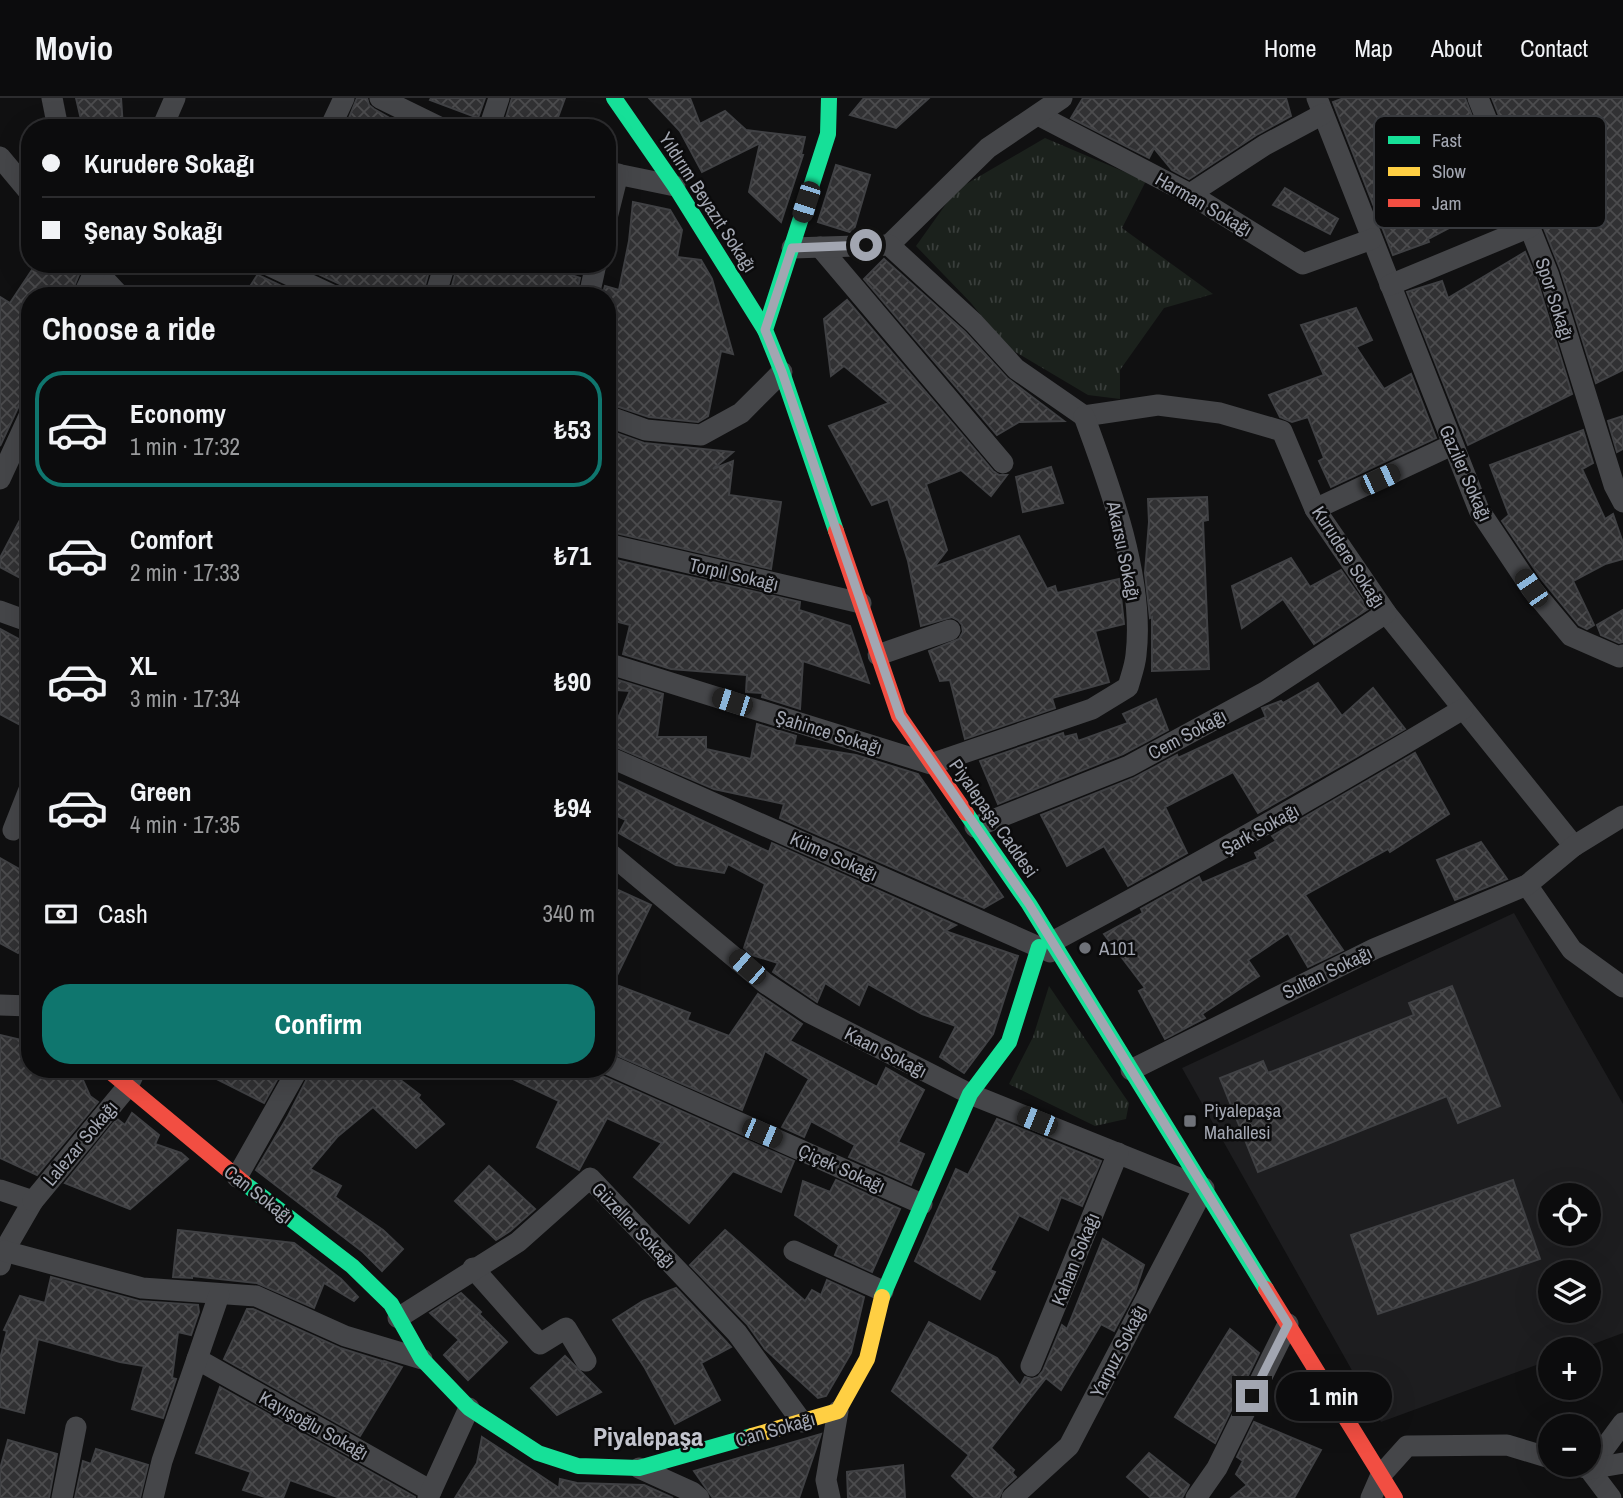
<!DOCTYPE html>
<html lang="en">
<head>
<meta charset="utf-8">
<style>
	:root { --surface:#0c0c0d; --page:#151516; --text:#f1f3f6; --muted:#9a9b9d; --line:#2c2c2e; --accent:#0f766e }
	body { margin:0; font-family:"Archivo Narrow",sans-serif; background:var(--page); color:var(--text); height:100vh; display:flex; flex-direction:column; font-size:26px; white-space:nowrap }
	* { box-sizing:border-box; margin:0 }
	p { font-size:23px; color:var(--muted) }
	.icon { flex:none; width:38px; height:38px; fill:none; stroke:currentColor; stroke-width:2; stroke-linecap:round; stroke-linejoin:round }
	.map { position:relative; flex:1; overflow:hidden }
	.drawer { position:absolute; left:21px; top:189px; width:595px; height:791px; display:flex; flex-direction:column; background:var(--surface); border-radius:28px; box-shadow:0 7px 28px #0002,0 0 0 2px var(--line) }
	.drawer>* { flex:none }
	.guide { position:absolute; left:21px; top:21px; width:595px; height:154px; border-radius:28px; box-shadow:0 7px 28px #0002,0 0 0 2px var(--line); display:grid; align-content:center; height:154px; padding:0 21px; background:var(--surface) }
	.controls { position:absolute; left:1538px; top:1085px; display:grid; gap:14px }
	.controls a { display:grid; place-items:center; width:63px; height:63px; border-radius:50%; background:var(--surface); box-shadow:0 7px 28px #0002,0 0 0 2px var(--line); font-size:35px }
	.end { position:absolute; width:32px; height:32px; margin:-16px; border:9px solid #a2a6b1; background:#111; box-shadow:0 0 0 4px #111 }
	.from { border-radius:50% }
	.bubble { position:absolute; height:49px; border-radius:24px; background:var(--surface); box-shadow:0 7px 28px #0002,0 0 0 2px var(--line); font-size:23px; font-weight:700; line-height:49px; text-align:center }
	.car { position:absolute; width:21px; height:42px; margin:-21px -10px; border-radius:9px; box-shadow:0 0 5px 2px #0007; background:linear-gradient(#222 24%,#8ab4d8 0 40%,#222 0 76%,#8ab4d8 0 86%,#222 0) }
	.guide b { display:flex; align-items:center; gap:24px; height:66px; font-size:26px }
	.guide b+b { border-top:2px solid var(--line) }
	.guide i { width:18px; height:18px; background:var(--text) }
	ul { padding:0; list-style:none }
	li { display:flex; align-items:center; gap:21px; height:116px; margin:0 14px 10px; padding:0 7px; border:4px solid transparent; border-radius:28px }
	li div { flex:1 }
	li b { display:block; font-size:26px }
	li em { font-style:normal; font-weight:700 }
	li.active { border-color:var(--accent) }
	li>.icon { width:63px; height:63px; stroke-width:1.5 }
	h2 { padding:0 21px; font-size:32px; line-height:84px }
	.pay { display:flex; align-items:center; gap:18px; height:77px; padding:0 21px; font-size:26px }
	.pay p { margin-inline-start:auto }
	.cta { display:flex; gap:14px; margin-top:auto; padding:14px 21px }
	.cta a { flex:1; height:80px; border-radius:28px; background:var(--accent); color:#fff; font-size:28px; font-weight:700; line-height:80px; text-align:center }
	header { display:flex; align-items:center; gap:42px; box-sizing:border-box; height:98px; padding:0 35px; background:var(--surface); border-bottom:2px solid var(--line) }
	header strong { font-size:33px }
	nav { display:flex; gap:38px; margin-inline-start:auto; font-size:24px }
	.map>svg:first-child { display:block }
	.built { fill:#1d1d1f; fill-rule:evenodd }
	.park { fill:url(#park-tufts) }
	.building { fill:url(#building-cross-hatch); stroke:#404144; stroke-width:2 }
	.lines { fill:none; stroke-linecap:round; stroke-linejoin:round }
	.street { stroke:#454649; stroke-width:21 }
	.fast { stroke:#16e098; stroke-width:16 }
	.slow { stroke:#ffcf43; stroke-width:16 }
	.jam { stroke:#f24e42; stroke-width:16 }
	.route { stroke:#a2a6b1; stroke-width:9 }
	.poi-dot { fill:#6f7279; stroke:#0b0b0c; stroke-width:2.5 }
	.labels { text-anchor:middle; dominant-baseline:central; stroke-width:5; stroke-linejoin:round; paint-order:stroke }
	.street-label { font-size:19px; fill:#a2a6b1; stroke:#0b0b0c }
	.poi-label { font-size:19px; fill:#a2a6b1; stroke:#0b0b0c; text-anchor:start }
	.district-label { font-size:26px; font-weight:bold; fill:#c3c5ce; stroke:#0b0b0c }
	.key { fill:#0b0b0c; stroke:#383a3e; stroke-width:2 }
	.key-label { font-size:19px; fill:#a2a6b1 }
</style>
</head>
<body>
<header>
<strong>Movio</strong>
<nav><a>Home</a><a>Map</a><a>About</a><a>Contact</a></nav>
</header>
<div class="map">
<svg width="1623" height="1400" viewBox="0 0 1623 1400">
	<defs>
		<pattern id="park-tufts" width="24" height="20" patternUnits="userSpaceOnUse" patternTransform="scale(1.75)"><rect width="24" height="20" fill="#1b211c"/><path d="M3 7l-1-3M5 7V3M7 7l1-3M15 17l-1-3M17 17v-4M19 17l1-3" fill="none" stroke="#393e3b"/></pattern>
		<pattern id="building-cross-hatch" width="8" height="8" patternUnits="userSpaceOnUse" patternTransform="scale(1.75)"><rect width="8" height="8" fill="#313133"/><path d="M0 0l8 8M0 8l8-8" fill="none" stroke="#4c4c4e"/></pattern>
	</defs>
	<rect width="100%" height="100%" fill="#101011"/>
	<!-- built -->
	<path class="built" d="M1514,815L1623,1006V1235L1580,1251H1550V1262L1381,1324L1182,970ZM1550,1097H1589V1136H1550ZM1550,1174H1589V1213H1550Z"/>
	<!-- park -->
	<g class="park">
		<path d="M1045,40L1146,83L1122,130L1213,196L1164,210L1120,272V301L1088,297L1007,249L971,205L916,148L956,92Z"/>
		<path d="M1049,888L1129,1005L1126,1021L1095,1028L1009,986L1033,939Z"/>
	</g>
	<!-- building -->
	<g class="building">
		<path d="M76,0H121L123,30H83Z"/>
		<path d="M357,0H367L369,7L374,11L407,30H345Z"/>
		<path d="M431,0H485L478,20L430,2Z"/>
		<path d="M512,0H565L554,30H503Z"/>
		<path d="M649,0H690L700,26L725,13L746,32L805,39L801,57H803L781,124L749,94L760,45L702,74L680,33Z"/>
		<path d="M864,0H929L896,30L850,17Z"/>
		<path d="M1083,0H1286L1291,18L1258,36L1189,81L1172,72L1154,50L1149,60L1071,20Z"/>
		<path d="M1344,0H1465L1504,101L1428,141L1429,144L1393,157L1333,4Z"/>
		<path d="M1492,0H1623V272L1596,285L1561,173Z"/>
		<path d="M836,67L870,77L853,135L818,124Z"/>
		<path d="M1285,90L1338,121L1330,136L1273,107Z"/>
		<path d="M633,104L670,112L682,132L677,159L701,162L712,181L733,256L721,253L708,318L698,324L649,319L607,305V198H602L605,188L619,192L629,143Z"/>
		<path d="M1525,154L1537,182L1572,296L1468,347L1407,194L1442,183L1448,200Z"/>
		<path d="M884,161L965,234L1007,280L1064,323L1019,324L997,337L864,181Z"/>
		<path d="M48,166H77L80,174L70,198H30V284L0,348V199L10,205L34,169L45,173Z"/>
		<path d="M297,166H431L422,198H347L345,191L340,186Z"/>
		<path d="M458,166H540L580,180L576,198H449Z"/>
		<path d="M258,176L260,178L303,198H244Z"/>
		<path d="M847,202L993,373L999,377H1007L991,398L961,372L926,386L947,452L934,469L1019,438L1047,491L1055,488L1057,495L1119,481L1124,526L1095,533L1109,584L1052,600L1055,610L965,641L950,582L940,583L929,553L959,541L963,534L962,527L958,522L952,519L921,528L908,463L888,401L872,407L829,328L889,305L844,268L831,278L824,221Z"/>
		<path d="M1356,210L1372,242L1356,249L1384,291L1411,276L1436,340L1331,389L1319,363L1324,360L1308,319L1292,324L1280,319L1269,297L1324,277L1301,227Z"/>
		<path d="M1623,318V351L1617,354L1608,323Z"/>
		<path d="M607,332L644,345L733,354L713,371L733,363L729,397L781,404L771,471L607,433Z"/>
		<path d="M1583,332L1593,365L1582,371L1605,421L1613,416L1623,445V461L1605,466L1573,483L1594,527L1587,531L1579,527L1542,482L1502,423L1509,417L1490,367Z"/>
		<path d="M1051,369L1063,405L1023,414L1016,379Z"/>
		<path d="M1207,399L1208,422L1203,423L1209,571L1152,573V519L1150,520L1145,475L1149,424L1148,401Z"/>
		<path d="M30,403V485L0,469V460Z"/>
		<path d="M607,460L800,504L799,512L850,528L869,585L803,563L800,611L762,599L763,595L746,594L747,577L671,571L623,556L630,527L607,521Z"/>
		<path d="M1291,460L1310,489L1341,472L1368,511L1314,546L1283,501L1242,530L1232,488Z"/>
		<path d="M1623,512V544L1619,545L1601,537L1597,527Z"/>
		<path d="M0,531L30,547V617L24,629L0,616Z"/>
		<path d="M618,582L663,596L657,639H706V651L751,661L757,626L796,638L794,647L856,657L918,676L1003,799L984,810L780,720L784,706L714,691L607,645L630,593L617,592Z"/>
		<path d="M1318,585L1342,618L1373,590L1405,631L1258,715L1233,674L1165,709L1187,755L1128,788L1104,748L1067,768L1041,717L1134,680L1177,657L1178,660L1266,619L1262,610L1281,603L1283,605Z"/>
		<path d="M1156,601L1168,632L1123,656L998,706L980,663L1063,635L1064,639L1076,636L1078,643L1128,625L1123,616Z"/>
		<path d="M1415,655L1449,716L1390,754L1388,751L1305,797L1343,852L1308,869L1288,835L1248,862L1259,878L1202,916L1205,920L1165,941L1139,893L1145,890L1104,836L1143,815L1141,811L1199,779L1202,785L1258,761L1255,755L1276,743L1272,738Z"/>
		<path d="M607,678L769,754L772,745L956,827L945,833L1018,858L993,936L964,975L940,959L956,928L922,916L868,886L859,907L825,885L817,904L773,874L778,865L752,857L744,850L765,786L728,766L724,775L676,767L619,735L626,722L607,713Z"/>
		<path d="M1481,744L1507,781L1455,802L1437,762Z"/>
		<path d="M0,760L30,777V835L18,855L0,845Z"/>
		<path d="M607,787L651,807L607,898Z"/>
		<path d="M619,888L690,915L687,922L729,938L758,896L802,926L790,943L877,989L886,970L924,992L898,1044L924,1056L911,1087L849,1059L855,1047L811,1023L804,1039L782,1029L809,981L765,953L742,1012L607,953V918Z"/>
		<path d="M1452,888L1500,1008L1458,1025L1447,998L1258,1074L1220,980L1263,963L1268,975L1414,917L1409,905Z"/>
		<path d="M0,937L30,944V971H78L90,998L98,1004L37,1077L0,1060Z"/>
		<path d="M197,971H283L264,1005Z"/>
		<path d="M332,971H386L420,997L418,1000L444,1026L416,1050L373,1009L337,1039L310,1071L341,1088L335,1099L383,1132L403,1151L382,1173L363,1154L256,1072L288,1018L311,973L324,982Z"/>
		<path d="M492,971H569L586,980L590,971H595L602,978L794,1063L781,1094L733,1073L689,1125L634,1079L662,1045L607,1020L579,1072L537,1049L559,1003Z"/>
		<path d="M132,1015L159,1037L155,1046L181,1055L188,1061L130,1111L65,1085L117,1021L125,1027Z"/>
		<path d="M997,1021L1101,1063L1082,1108L1061,1099L1048,1132L1019,1117L990,1172L995,1174L980,1201L915,1163L956,1071L968,1077Z"/>
		<path d="M489,1068L535,1111L510,1133L496,1142L455,1103Z"/>
		<path d="M836,1082L900,1111L872,1174L835,1157L839,1147L795,1117L803,1083L830,1094Z"/>
		<path d="M1513,1082L1540,1161L1378,1216L1351,1137Z"/>
		<path d="M178,1132L294,1145L341,1181L358,1199L354,1203L324,1185L314,1210L257,1185L192,1178V1180L173,1179Z"/>
		<path d="M725,1132L805,1203L812,1192L821,1197L827,1182L864,1199L851,1255L826,1298L818,1300L765,1251L747,1226L690,1167Z"/>
		<path d="M1103,1141L1144,1167L1135,1194L1114,1233L1101,1226L1061,1292L1046,1280L991,1350L1014,1372L1012,1375L1016,1379L1003,1391L999,1400H975L952,1378L969,1357L892,1293L929,1224L997,1260L1020,1288L1025,1279L1032,1281L1038,1279L1043,1273L1062,1227L1067,1231Z"/>
		<path d="M51,1179L139,1203L198,1207L199,1214L191,1237L178,1234L172,1280L176,1281L163,1320L132,1311L144,1268L120,1264L38,1241L24,1315L0,1309V1261L7,1233L4,1232L20,1198L45,1205Z"/>
		<path d="M676,1190L731,1249L701,1265L720,1302L675,1326L645,1270L613,1222L643,1203Z"/>
		<path d="M461,1195L481,1214L479,1216L507,1244L468,1282L444,1257L459,1242L430,1215Z"/>
		<path d="M247,1211H253L340,1250L382,1263V1265L384,1263L402,1269L360,1338L224,1261Z"/>
		<path d="M1230,1231L1259,1255L1215,1345L1175,1319Z"/>
		<path d="M565,1258L601,1294L557,1317L531,1290Z"/>
		<path d="M220,1289L415,1399V1400H340L290,1382L283,1400H268L243,1392L251,1374L196,1355Z"/>
		<path d="M1254,1324L1321,1352L1294,1400H1231L1247,1387L1236,1376L1243,1363L1237,1359Z"/>
		<path d="M821,1336L799,1400H713L694,1373Z"/>
		<path d="M482,1339L559,1390L560,1381L577,1385L644,1387L673,1400H455L477,1365Z"/>
		<path d="M8,1342L57,1356L49,1400H0V1371Z"/>
		<path d="M96,1351L148,1367L140,1400H75L83,1363L91,1366Z"/>
		<path d="M1149,1355L1189,1387L1182,1400H1151L1127,1379Z"/>
		<path d="M903,1367L905,1400H848L847,1374Z"/>
	</g>
	<g class="lines">
		<!-- street -->
		<g class="street">
			<path d="M52,0L58,30"/>
			<path d="M380,0L441,30"/>
			<path d="M1317,0L1479,412L1531,490L1571,538L1619,559L1623,557"/>
			<path d="M1478,0L1549,178L1614,387L1623,404"/>
			<path d="M1038,17L1190,96L1303,166L1372,141"/>
			<path d="M162,30L175,0"/>
			<path d="M330,30L344,0"/>
			<path d="M489,30L499,0"/>
			<path d="M0,59L30,95"/>
			<path d="M607,74L675,88"/>
			<path d="M1190,96L1265,47L1323,16"/>
			<path d="M607,120L618,76"/>
			<path d="M889,147L988,50L1062,0"/>
			<path d="M820,149L1003,365"/>
			<path d="M792,150L889,147L974,225L1016,271L1084,318L1158,307L1220,315L1282,333L1315,411L1386,515L1574,748"/>
			<path d="M90,166L120,198"/>
			<path d="M266,166L334,198"/>
			<path d="M1390,187L1530,129"/>
			<path d="M83,198L98,166"/>
			<path d="M435,198L445,166"/>
			<path d="M589,198L596,166"/>
			<path d="M607,318L646,332L701,337L741,315L782,274"/>
			<path d="M0,381L30,316"/>
			<path d="M1315,411L1452,347"/>
			<path d="M607,446L861,505"/>
			<path d="M0,513L30,524"/>
			<path d="M878,557L950,532"/>
			<path d="M607,565L931,666L1092,611L1128,589C1131,578 1135,568 1136,557C1145,482 1110,388 1084,318"/>
			<path d="M607,658L1050,854"/>
			<path d="M975,729L1129,668L1265,594L1386,515"/>
			<path d="M13,732L30,689"/>
			<path d="M607,753L765,885L810,915L970,996L1204,1090L1069,1348L1012,1400"/>
			<path d="M1527,787L1572,852L1623,889"/>
			<path d="M1052,844C1191,770 1328,692 1463,611"/>
			<path d="M0,907L30,908"/>
			<path d="M607,966L922,1106"/>
			<path d="M1131,972L1374,851L1527,787L1574,748L1623,718"/>
			<path d="M237,1079L298,971"/>
			<path d="M0,1092L33,1103L4,1153L0,1167"/>
			<path d="M33,1103L128,988L136,971"/>
			<path d="M4,1153L142,1190L256,1198L345,1238L422,1261"/>
			<path d="M794,1153L883,1193"/>
			<path d="M473,1170L540,1246L566,1230L586,1263"/>
			<path d="M398,1220L518,1144L590,1080L737,1235L802,1324"/>
			<path d="M197,1261L431,1393"/>
			<path d="M1031,1268L1118,1055"/>
			<path d="M1576,1367L1589,1371L1611,1400"/>
			<path d="M639,1370L692,1394L699,1400"/>
			<path d="M1589,1371L1623,1325"/>
			<path d="M1589,1371L1623,1365"/>
			<path d="M62,1400L76,1329"/>
			<path d="M153,1400L162,1363L219,1197"/>
			<path d="M428,1400L469,1310"/>
			<path d="M830,1400L826,1382L838,1313"/>
			<path d="M1196,1400L1217,1370L1288,1226"/>
			<path d="M1371,1400L1381,1377L1407,1348L1507,1347L1550,1360"/>
		</g>
		<!-- fast -->
		<g class="fast">
			<path d="M614,0L675,88L765,232"/>
			<path d="M829,0L828,36L765,232L782,274L836,433"/>
			<path d="M966,715L1029,806L1266,1191"/>
			<path d="M244,1085L352,1168L391,1206L422,1261L469,1310L538,1355L578,1368L639,1370L752,1338"/>
			<path d="M882,1199L970,996L1009,944L1039,849"/>
		</g>
		<!-- slow -->
		<path class="slow" d="M752,1338L838,1313L867,1261L882,1199"/>
		<!-- jam -->
		<g class="jam">
			<path d="M836,433L899,618L966,715"/>
			<path d="M107,971L244,1085"/>
			<path d="M1266,1191L1395,1400"/>
		</g>
	</g>
	<g class="lines">
		<!-- route -->
		<path class="route" d="M866,147L792,150L765,232L782,274L900,618L1029,806L1288,1226L1252,1298"/>
	</g>
	<!-- markers -->
	<g class="poi-dot">
		<circle cx="1085" cy="850" r="7"/>
		<rect x="1183" y="1016" width="14" height="14" rx="3.5"/>
	</g>
	<g class="labels">
		<!-- street labels -->
		<g class="street-label">
			<text transform="translate(708 104) rotate(57)">Yıldırım Beyazıt Sokağı</text>
			<text transform="translate(1204 106) rotate(30)">Harman Sokağı</text>
			<text transform="translate(1555 201) rotate(72)">Spor Sokağı</text>
			<text transform="translate(1466 375) rotate(66)">Gaziler Sokağı</text>
			<text transform="translate(1124 453) rotate(78)">Akarsu Sokağı</text>
			<text transform="translate(1349 459) rotate(57)">Kurudere Sokağı</text>
			<text transform="translate(734 476) rotate(13)">Torpil Sokağı</text>
			<text transform="translate(829 634) rotate(17)">Şahince Sokağı</text>
			<text transform="translate(1187 636) rotate(-28)">Cem Sokağı</text>
			<text transform="translate(994 720) rotate(55)">Piyalepaşa Caddesi</text>
			<text transform="translate(1260 731) rotate(-29)">Şark Sokağı</text>
			<text transform="translate(834 758) rotate(24)">Küme Sokağı</text>
			<text transform="translate(1327 874) rotate(-26)">Sultan Sokağı</text>
			<text transform="translate(886 954) rotate(27)">Kaan Sokağı</text>
			<text transform="translate(80 1045) rotate(-50)">Lalezar Sokağı</text>
			<text transform="translate(842 1070) rotate(24)">Çiçek Sokağı</text>
			<text transform="translate(259 1096) rotate(38)">Can Sokağı</text>
			<text transform="translate(634 1127) rotate(46)">Güzeller Sokağı</text>
			<text transform="translate(1075 1161) rotate(-68)">Kahan Sokağı</text>
			<text transform="translate(1118 1253) rotate(-63)">Yarpuz Sokağı</text>
			<text transform="translate(314 1327) rotate(29)">Kayışoğlu Sokağı</text>
			<text transform="translate(775 1331) rotate(-16)">Can Sokağı</text>
		</g>
		<!-- poi labels -->
		<g class="poi-label">
			<text x="1099" y="850">A101</text>
			<text x="1204" y="1012">Piyalepaşa<tspan x="1204" dy="22">Mahallesi</tspan></text>
		</g>
		<!-- district labels -->
		<g class="district-label">
			<text x="648" y="1338">Piyalepaşa</text>
		</g>
	</g>
	<!-- legend -->
	<rect x="1374" y="18" width="232" height="112" rx="10" class="key"/>
	<rect x="1388" y="38" width="32" height="8" fill="#16e098"/>
	<rect x="1388" y="69" width="32" height="9" fill="#ffcf43"/>
	<rect x="1388" y="101" width="32" height="8" fill="#f24e42"/>
	<g class="key-label">
		<text x="1432" y="49">Fast</text>
		<text x="1432" y="80">Slow</text>
		<text x="1432" y="112">Jam</text>
	</g>
</svg>
<div class="controls">
<a><svg class="icon" aria-label="locate" viewBox="0 0 24 24"><circle cx="12" cy="12" r="6"/><path d="M12 2v4M12 18v4M2 12h4M18 12h4"/></svg></a>
<a><svg class="icon" aria-label="layers" viewBox="0 0 24 24"><path d="M12 4l9 5-9 5-9-5zM3 14l9 5 9-5"/></svg></a>
<a>+</a>
<a>−</a>
</div>
<i class="end from" style="left:866px;top:147px"></i>
<i class="end" style="left:1252px;top:1298px"></i>
<div class="bubble" style="left:1276px;top:1274px;width:116px">1 min</div>
<i class="car" style="left:806px;top:104px;rotate:198deg"></i>
<i class="car" style="left:1380px;top:381px;rotate:65deg"></i>
<i class="car" style="left:1531px;top:490px;rotate:326deg"></i>
<i class="car" style="left:732px;top:604px;rotate:288deg"></i>
<i class="car" style="left:747px;top:869px;rotate:311deg"></i>
<i class="car" style="left:1037px;top:1023px;rotate:292deg"></i>
<i class="car" style="left:762px;top:1035px;rotate:113deg"></i>
<div class="guide">
<b><i class="from"></i>Kurudere Sokağı</b>
<b><i></i>Şenay Sokağı</b>
</div>
<section class="drawer">
<h2>Choose a ride</h2>
<ul>
<li class="active"><svg class="icon" aria-label="car" viewBox="0 0 24 24"><path d="M5 17H2v-5l4-1 3-4h7l3 4 3 1v5h-3M9 17h6M6 11h13"/><circle cx="7" cy="17" r="2"/><circle cx="17" cy="17" r="2"/></svg><div><b>Economy</b><p>1 min · 17:32</p></div><em>₺53</em></li>
<li><svg class="icon" aria-label="car" viewBox="0 0 24 24"><path d="M5 17H2v-5l4-1 3-4h7l3 4 3 1v5h-3M9 17h6M6 11h13"/><circle cx="7" cy="17" r="2"/><circle cx="17" cy="17" r="2"/></svg><div><b>Comfort</b><p>2 min · 17:33</p></div><em>₺71</em></li>
<li><svg class="icon" aria-label="car" viewBox="0 0 24 24"><path d="M5 17H2v-5l4-1 3-4h7l3 4 3 1v5h-3M9 17h6M6 11h13"/><circle cx="7" cy="17" r="2"/><circle cx="17" cy="17" r="2"/></svg><div><b>XL</b><p>3 min · 17:34</p></div><em>₺90</em></li>
<li><svg class="icon" aria-label="car" viewBox="0 0 24 24"><path d="M5 17H2v-5l4-1 3-4h7l3 4 3 1v5h-3M9 17h6M6 11h13"/><circle cx="7" cy="17" r="2"/><circle cx="17" cy="17" r="2"/></svg><div><b>Green</b><p>4 min · 17:35</p></div><em>₺94</em></li>
</ul>
<div class="pay"><svg class="icon" aria-label="cash" viewBox="0 0 24 24"><path d="M3 7h18v10H3z"/><circle cx="12" cy="12" r="2"/></svg>Cash<p>340 m</p></div>
<div class="cta"><a>Confirm</a></div>
</section>
</div>
</body>
</html>
